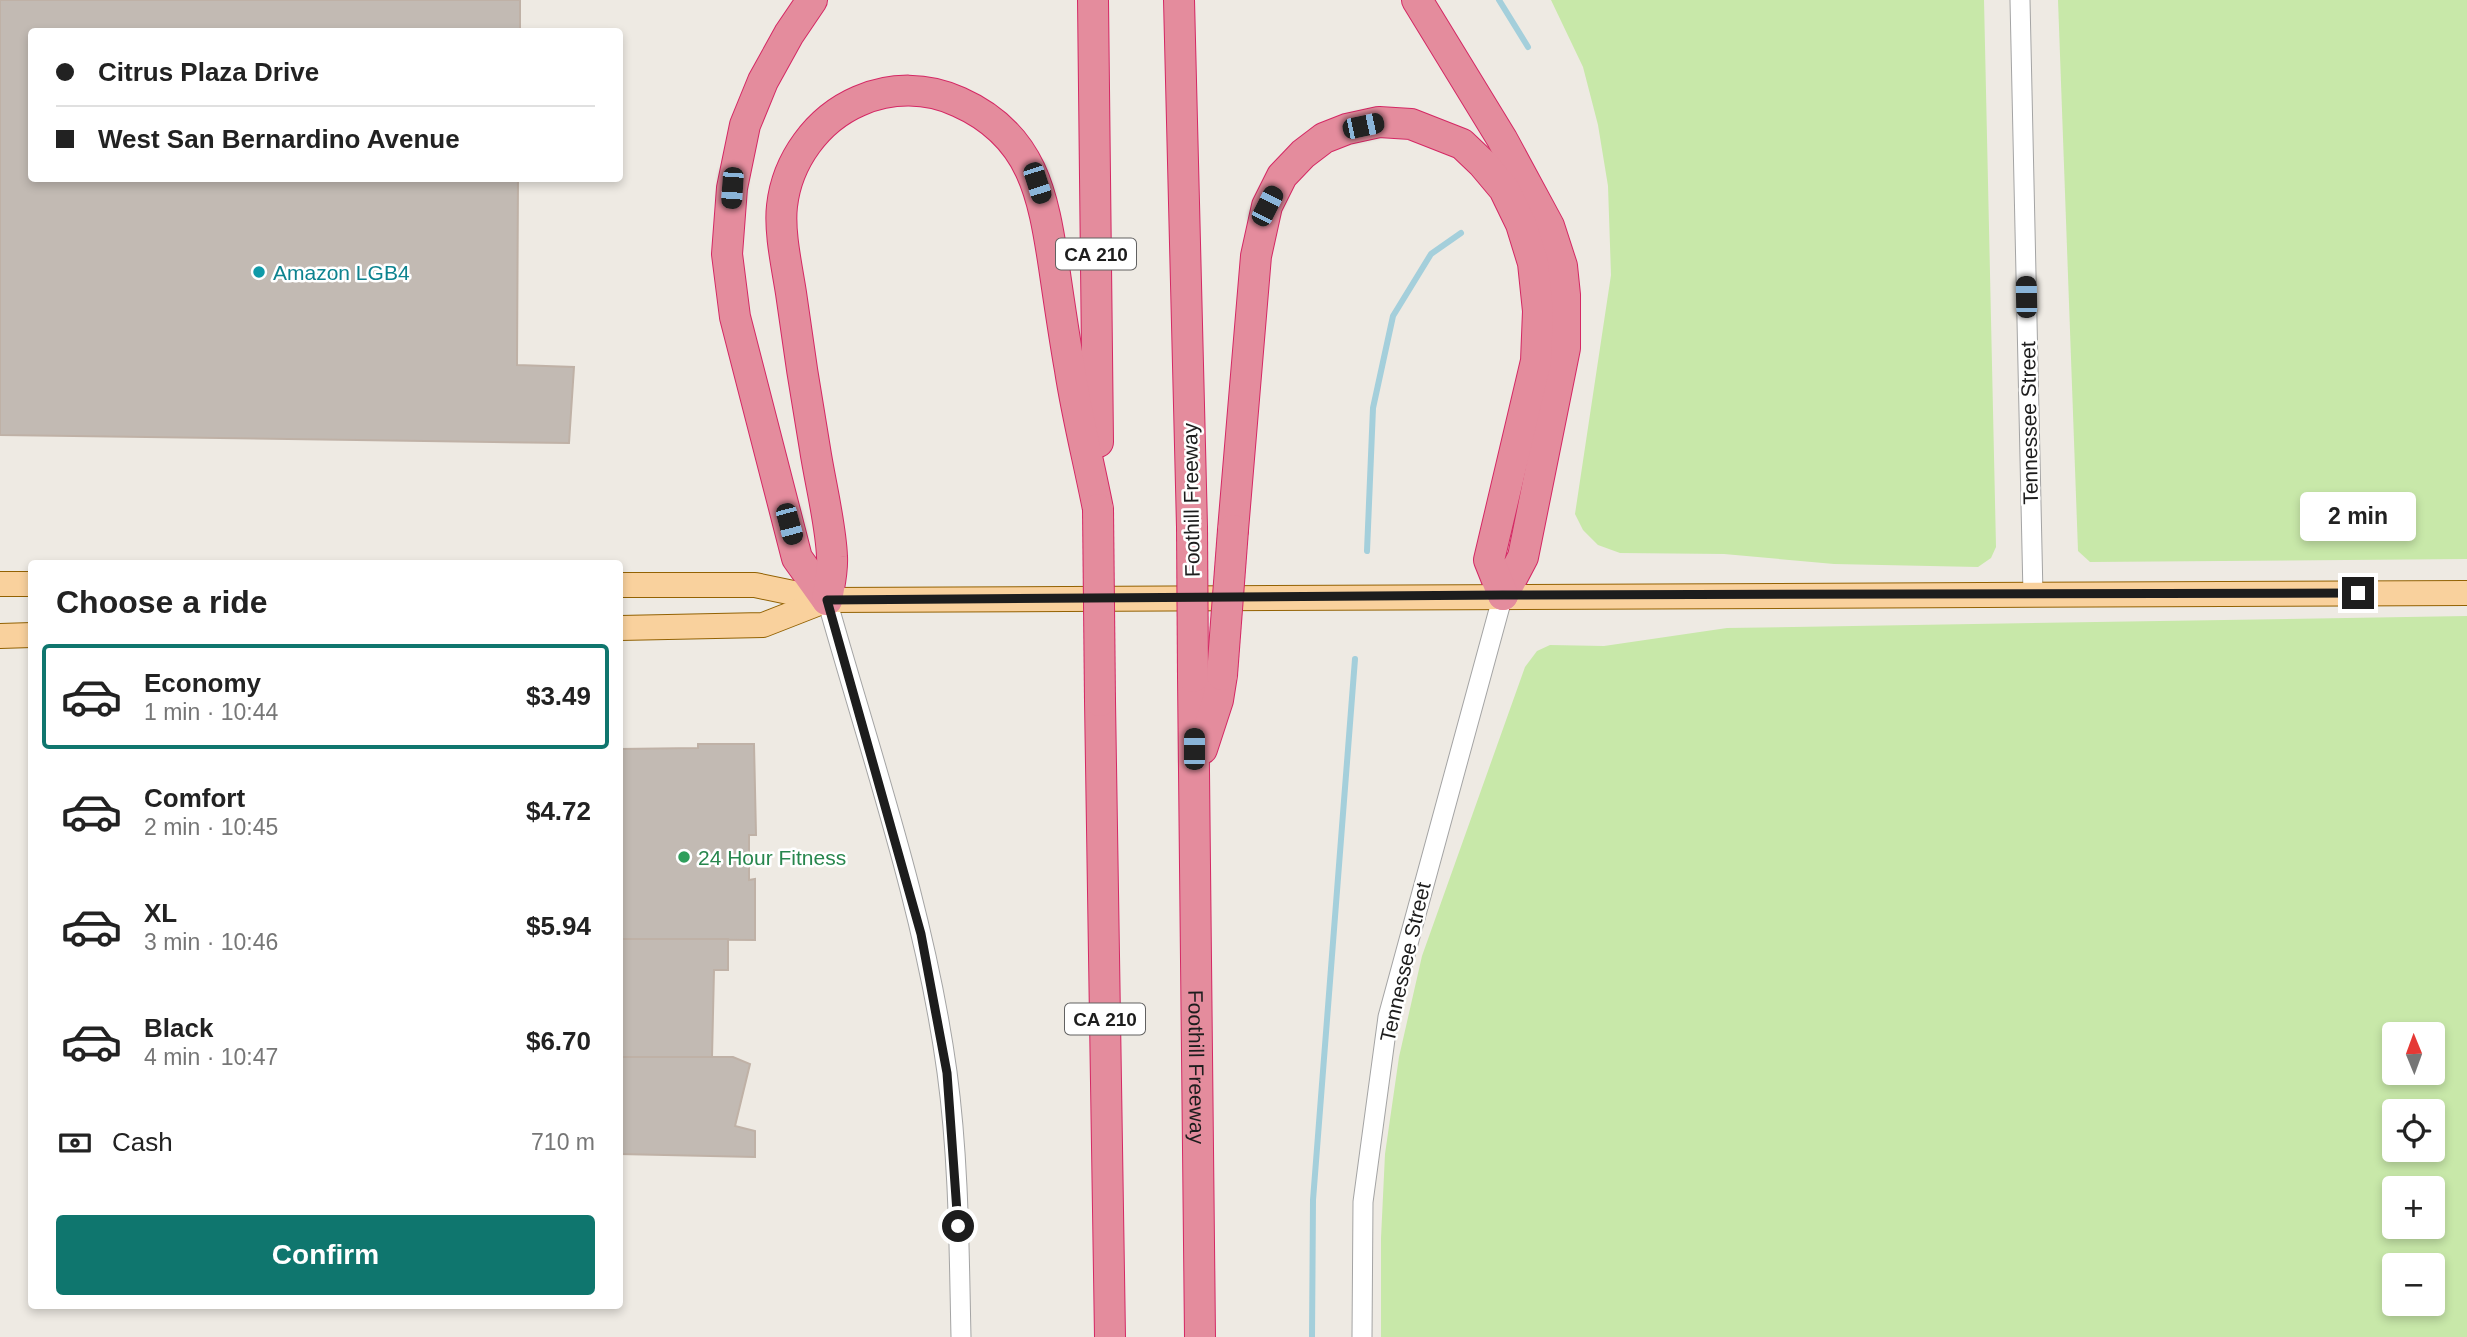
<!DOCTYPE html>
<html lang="en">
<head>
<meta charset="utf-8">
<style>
	:root { --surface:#fff; --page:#f2f2f2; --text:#222; --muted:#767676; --line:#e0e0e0; --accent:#0f766e }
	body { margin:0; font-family:Arial,sans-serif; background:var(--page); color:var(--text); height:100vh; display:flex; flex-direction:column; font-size:26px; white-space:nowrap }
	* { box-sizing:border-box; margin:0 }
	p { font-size:23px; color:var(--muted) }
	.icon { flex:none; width:38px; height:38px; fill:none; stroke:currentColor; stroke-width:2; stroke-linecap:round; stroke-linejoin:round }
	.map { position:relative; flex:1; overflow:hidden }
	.details { position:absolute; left:28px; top:560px; width:595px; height:749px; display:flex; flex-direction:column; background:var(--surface); border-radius:7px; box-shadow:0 4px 10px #0003 }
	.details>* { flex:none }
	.guide { position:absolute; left:28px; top:28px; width:595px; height:154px; border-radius:7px; box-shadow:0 4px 10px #0003; display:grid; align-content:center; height:154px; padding:0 28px; background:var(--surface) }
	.needle { width:46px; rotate:359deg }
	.tools { position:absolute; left:2382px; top:1022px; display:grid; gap:14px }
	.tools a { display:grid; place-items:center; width:63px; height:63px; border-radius:7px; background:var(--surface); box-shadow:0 4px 10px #0003; font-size:35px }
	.end { position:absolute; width:32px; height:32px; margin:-16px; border:9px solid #1d1d1d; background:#fff; box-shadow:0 0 0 4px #fff }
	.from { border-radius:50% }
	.bubble { position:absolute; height:49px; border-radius:7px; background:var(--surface); box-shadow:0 4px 10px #0003; font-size:23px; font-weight:800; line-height:49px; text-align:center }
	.car { position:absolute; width:21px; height:42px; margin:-21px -10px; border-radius:9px; box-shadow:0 0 5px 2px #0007; background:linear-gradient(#222 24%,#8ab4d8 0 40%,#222 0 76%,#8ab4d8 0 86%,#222 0) }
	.guide b { display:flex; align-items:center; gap:24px; height:66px; font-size:26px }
	.guide b+b { border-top:2px solid var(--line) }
	.guide i { width:18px; height:18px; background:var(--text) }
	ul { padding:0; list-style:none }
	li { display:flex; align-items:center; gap:21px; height:105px; margin:0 14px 10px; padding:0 14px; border:4px solid transparent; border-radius:7px }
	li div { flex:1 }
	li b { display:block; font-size:26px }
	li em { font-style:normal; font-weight:800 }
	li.selected { border-color:var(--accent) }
	li>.icon { width:63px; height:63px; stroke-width:1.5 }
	h2 { padding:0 28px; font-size:32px; line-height:84px }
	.pay { display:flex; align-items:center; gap:18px; height:77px; padding:0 28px; font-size:26px }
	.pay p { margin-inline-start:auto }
	.action { display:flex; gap:14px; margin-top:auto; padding:14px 28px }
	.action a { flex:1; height:80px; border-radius:7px; background:var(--accent); color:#fff; font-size:28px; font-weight:800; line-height:80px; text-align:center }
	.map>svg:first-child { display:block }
	.grass { fill:#c8e8a9; fill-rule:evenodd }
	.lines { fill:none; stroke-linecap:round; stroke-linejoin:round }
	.stream { stroke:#a4cfdb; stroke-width:6 }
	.building { fill:#c2bab3; stroke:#bfb1a6; stroke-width:2 }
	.minor-casing { stroke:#a4a4a4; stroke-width:21 }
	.major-casing { stroke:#936203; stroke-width:26 }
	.highway-casing { stroke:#d42864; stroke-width:32 }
	.minor { stroke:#fff; stroke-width:19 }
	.major { stroke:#f9d19d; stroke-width:24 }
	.highway { stroke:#e48c9d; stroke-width:30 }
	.highway-bridge-casing { stroke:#d42864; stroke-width:32; stroke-linecap:butt }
	.highway-bridge { stroke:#e48c9d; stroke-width:30 }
	.route { stroke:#1d1d1d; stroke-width:9 }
	.culture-dot { fill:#0f9aa8; stroke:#fff; stroke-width:2.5 }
	.leisure-dot { fill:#2e9e5b; stroke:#fff; stroke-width:2.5 }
	.labels { text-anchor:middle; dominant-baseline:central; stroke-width:5; stroke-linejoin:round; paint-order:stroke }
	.shield { fill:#fff; stroke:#616161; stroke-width:2 }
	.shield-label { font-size:19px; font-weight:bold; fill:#1d1d1d }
	.culture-label { font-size:21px; fill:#0d838f; stroke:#fff; text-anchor:start }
	.street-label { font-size:21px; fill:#1d1d1d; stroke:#fff }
	.leisure-label { font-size:21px; fill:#27864d; stroke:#fff; text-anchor:start }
</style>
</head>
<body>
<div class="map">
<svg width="2467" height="1337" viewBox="0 0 2467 1337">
	<rect width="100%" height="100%" fill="#eeeae3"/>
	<!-- grass -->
	<g class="grass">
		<path d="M1551,0H1984L1996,547L1991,558L1978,567L1834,564L1724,554L1620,553L1598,545L1583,530L1575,514L1611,275L1608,186L1598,125L1583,67Z"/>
		<path d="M2058,0H2467V559L2090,562L2078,551Z"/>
		<path d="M2467,616V1337H1381V1238L1385,1154L1399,1057L1422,956L1525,667L1537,651L1550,645L1604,646L1727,628ZM2394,1034H2432V1073H2394ZM2394,1111H2432V1150H2394ZM2394,1188H2432V1227H2394ZM2394,1265H2432V1304H2394Z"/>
	</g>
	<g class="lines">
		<!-- stream -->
		<g class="stream">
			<path d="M1499,0L1528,47"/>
			<path d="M1367,551L1373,408L1393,316L1431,254L1461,233"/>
			<path d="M1312,1337L1313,1200L1355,659"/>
		</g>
	</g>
	<!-- building -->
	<g class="building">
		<path d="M0,0H520V32H32V178H518L517,365L574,367L569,443L0,435Z"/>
		<path d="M698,744H754L756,835H749V880L755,879V940L620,939V749L698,748Z"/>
		<path d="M620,939H728V970H714L712,1057H620Z"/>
		<path d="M620,1057H733L750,1064L735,1126L755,1131V1157L620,1154Z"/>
	</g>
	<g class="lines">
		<defs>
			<g id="minor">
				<path d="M2020,0L2033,595"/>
				<path d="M827,600C871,756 925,911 947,1072C959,1160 959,1249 961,1337"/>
				<path d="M1362,1337L1363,1202L1388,1017L1503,595"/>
			</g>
			<g id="major">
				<path d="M0,584H32"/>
				<path d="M620,585H755L827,600L2467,593"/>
				<path d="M620,628L763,625L827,600"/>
				<path d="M0,636L32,635"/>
			</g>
			<g id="highway">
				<path d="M812,0L789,34L763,81L745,125L732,188L727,254L735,317L797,558L827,600"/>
				<path d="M1093,0L1098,442"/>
				<path d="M1179,0L1192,527"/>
				<path d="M1417,0L1502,139L1549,226L1562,266L1565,295V348L1523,557L1503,595"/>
				<path d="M1233,530L1256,256L1267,206L1282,176L1303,154L1324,138L1347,129L1379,122L1411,124L1462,144L1483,164L1504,189L1521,224L1533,263L1538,311L1536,361L1489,560L1503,595"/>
				<path d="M827,600C829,587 833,571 832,557C831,525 820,482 815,449C806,397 798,345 791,293C787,267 779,232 782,206C787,161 817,119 859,101C891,87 927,87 959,102C1033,135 1043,195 1054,267C1059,301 1064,336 1070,370C1077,416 1089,463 1098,509"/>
				<path id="s1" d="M1193,677L1200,1337"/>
				<path d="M1100,701L1110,1337"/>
				<path d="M1202,749L1218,700L1222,675"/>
			</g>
		</defs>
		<!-- minor casing -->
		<use href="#minor" class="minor-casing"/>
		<!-- major casing -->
		<use href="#major" class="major-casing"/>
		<!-- highway casing -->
		<use href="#highway" class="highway-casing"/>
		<!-- minor -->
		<use href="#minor" class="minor"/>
		<!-- major -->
		<use href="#major" class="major"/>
		<!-- highway -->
		<use href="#highway" class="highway"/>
		<defs>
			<g id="highway-bridge">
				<path d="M1098,509L1100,701"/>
				<path d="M1192,527L1193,677"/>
				<path d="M1222,675L1233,530"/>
			</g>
		</defs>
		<!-- highway-bridge casing -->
		<use href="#highway-bridge" class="highway-bridge-casing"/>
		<!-- highway-bridge -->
		<use href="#highway-bridge" class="highway-bridge"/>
	</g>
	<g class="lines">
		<!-- route -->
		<path class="route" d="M958,1226L947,1073L921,934L827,600L1503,595L2358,593"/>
	</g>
	<!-- markers -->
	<circle class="culture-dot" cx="259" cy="272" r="7"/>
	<circle class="leisure-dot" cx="684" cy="857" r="7"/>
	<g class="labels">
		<!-- shield labels -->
		<g class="shield">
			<rect x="1056" y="238.5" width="80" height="31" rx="5"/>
			<rect x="1065" y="1003.5" width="80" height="31" rx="5"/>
		</g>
		<g class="shield-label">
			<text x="1096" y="254">CA 210</text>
			<text x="1105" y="1019">CA 210</text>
		</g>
		<!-- culture labels -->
		<g class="culture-label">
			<text x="273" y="272">Amazon LGB4</text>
		</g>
		<!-- street labels -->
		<g class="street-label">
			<text transform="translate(2029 423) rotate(-91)">Tennessee Street</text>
			<text transform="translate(1191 500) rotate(-91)">Foothill Freeway</text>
			<text transform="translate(1405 962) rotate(-77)">Tennessee Street</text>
			<text stroke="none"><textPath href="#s1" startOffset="390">Foothill Freeway</textPath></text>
		</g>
		<!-- leisure labels -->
		<g class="leisure-label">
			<text x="698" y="857">24 Hour Fitness</text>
		</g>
	</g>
</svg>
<div class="tools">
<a><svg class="needle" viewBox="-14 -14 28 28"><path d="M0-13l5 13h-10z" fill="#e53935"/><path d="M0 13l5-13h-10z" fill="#767676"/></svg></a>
<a><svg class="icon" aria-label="locate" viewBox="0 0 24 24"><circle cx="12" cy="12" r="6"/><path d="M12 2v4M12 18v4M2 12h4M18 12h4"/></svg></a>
<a>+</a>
<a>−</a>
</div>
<i class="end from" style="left:958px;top:1226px"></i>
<i class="end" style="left:2358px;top:593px"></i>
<div class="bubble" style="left:2300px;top:492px;width:116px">2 min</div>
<i class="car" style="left:1363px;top:126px;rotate:78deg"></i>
<i class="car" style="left:1037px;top:183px;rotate:162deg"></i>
<i class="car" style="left:732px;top:188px;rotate:184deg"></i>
<i class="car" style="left:1267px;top:206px;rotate:27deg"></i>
<i class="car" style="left:2026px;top:297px;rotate:359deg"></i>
<i class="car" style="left:789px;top:524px;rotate:165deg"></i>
<i class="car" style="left:1194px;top:749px;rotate:0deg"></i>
<div class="guide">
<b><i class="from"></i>Citrus Plaza Drive</b>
<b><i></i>West San Bernardino Avenue</b>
</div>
<section class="details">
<h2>Choose a ride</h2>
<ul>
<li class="selected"><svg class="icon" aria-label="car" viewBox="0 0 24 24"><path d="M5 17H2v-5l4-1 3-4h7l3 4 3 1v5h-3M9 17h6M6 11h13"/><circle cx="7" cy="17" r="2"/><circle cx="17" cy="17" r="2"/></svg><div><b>Economy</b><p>1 min · 10:44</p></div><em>$3.49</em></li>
<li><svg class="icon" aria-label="car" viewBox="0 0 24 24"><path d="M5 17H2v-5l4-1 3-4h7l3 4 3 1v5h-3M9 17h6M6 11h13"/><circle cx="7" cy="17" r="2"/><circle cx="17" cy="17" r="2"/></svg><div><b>Comfort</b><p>2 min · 10:45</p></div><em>$4.72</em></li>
<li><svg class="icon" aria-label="car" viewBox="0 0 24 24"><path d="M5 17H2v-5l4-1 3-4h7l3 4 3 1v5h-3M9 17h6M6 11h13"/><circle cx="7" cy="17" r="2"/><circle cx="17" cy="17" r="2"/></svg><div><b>XL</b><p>3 min · 10:46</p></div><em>$5.94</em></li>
<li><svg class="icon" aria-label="car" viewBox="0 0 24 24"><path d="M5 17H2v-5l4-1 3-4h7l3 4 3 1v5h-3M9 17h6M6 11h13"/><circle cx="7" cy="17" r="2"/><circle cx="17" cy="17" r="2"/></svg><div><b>Black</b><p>4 min · 10:47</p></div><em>$6.70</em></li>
</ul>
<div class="pay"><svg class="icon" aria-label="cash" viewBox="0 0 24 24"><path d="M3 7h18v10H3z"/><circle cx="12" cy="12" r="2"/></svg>Cash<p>710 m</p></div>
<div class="action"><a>Confirm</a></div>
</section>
</div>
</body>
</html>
